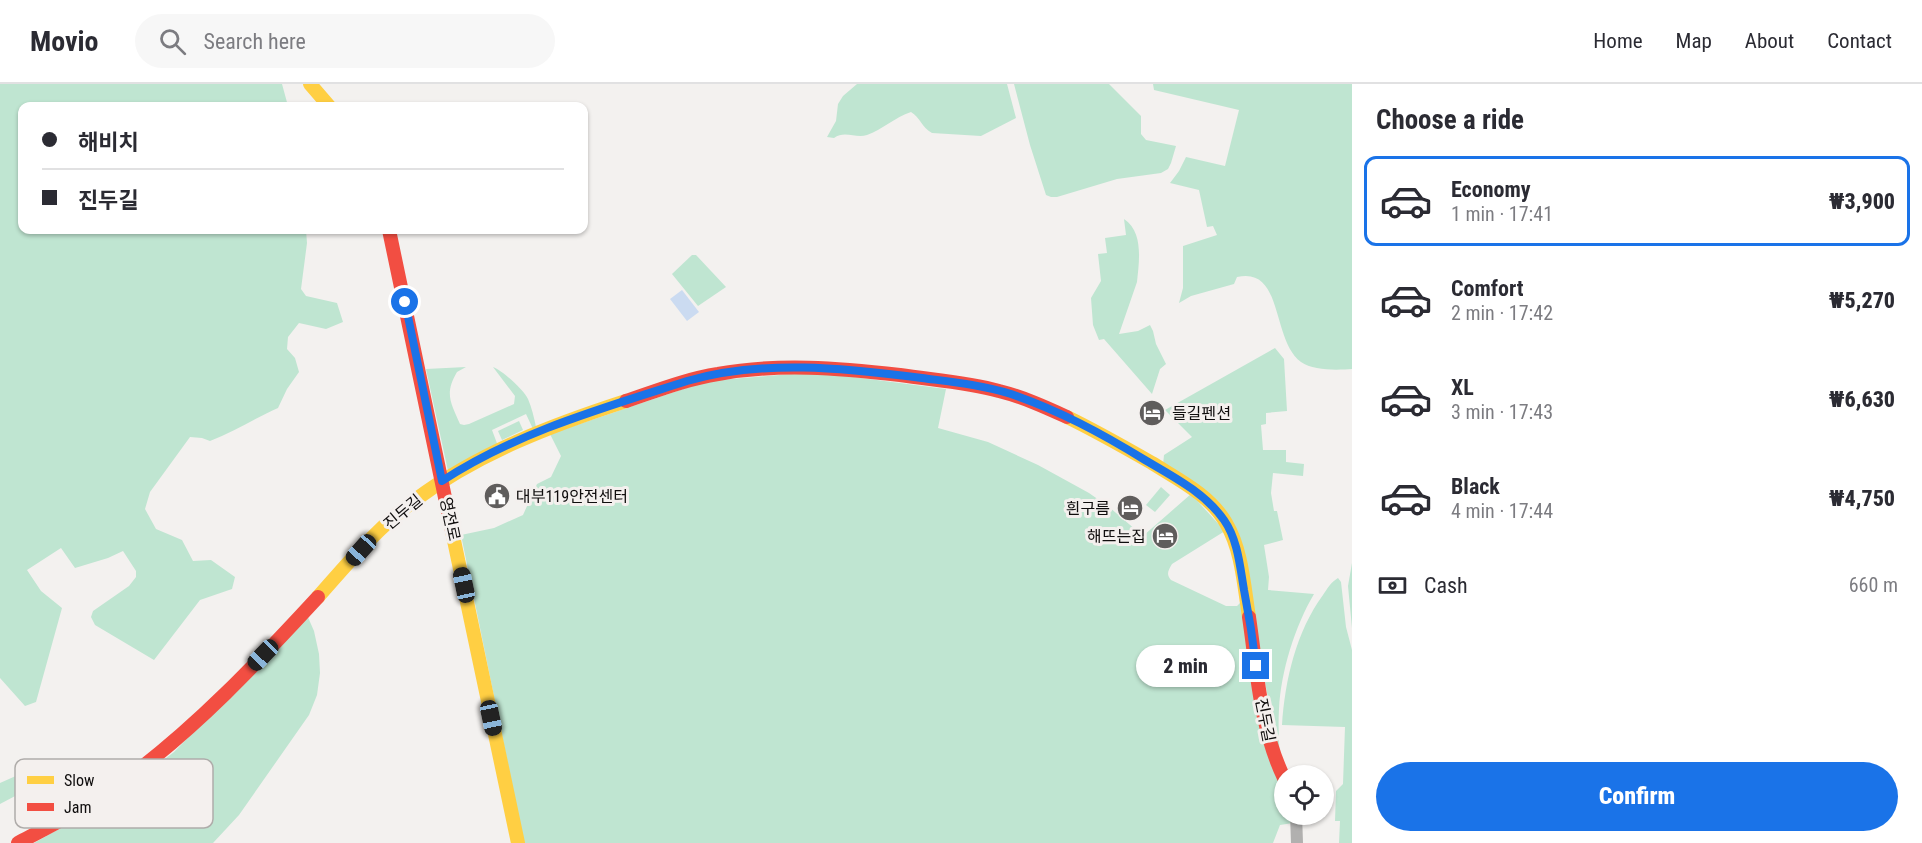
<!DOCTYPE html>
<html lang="en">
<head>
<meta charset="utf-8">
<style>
	:root { --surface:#fff; --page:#f7f7f7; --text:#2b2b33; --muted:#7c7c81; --line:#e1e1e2; --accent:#1a73e8 }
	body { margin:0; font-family:"Roboto Condensed","Noto Sans KR",sans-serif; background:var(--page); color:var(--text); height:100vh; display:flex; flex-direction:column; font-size:22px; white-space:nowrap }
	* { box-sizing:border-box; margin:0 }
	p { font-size:20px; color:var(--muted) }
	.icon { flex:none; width:33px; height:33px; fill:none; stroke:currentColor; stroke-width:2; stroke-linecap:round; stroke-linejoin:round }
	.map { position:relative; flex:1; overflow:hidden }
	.panel { display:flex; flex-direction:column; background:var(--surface); width:570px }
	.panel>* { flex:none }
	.hud { position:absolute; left:18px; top:18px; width:570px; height:132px; border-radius:12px; box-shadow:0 2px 4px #0004; display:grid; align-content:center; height:132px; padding:0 24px; background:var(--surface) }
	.controls { position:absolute; left:1274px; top:681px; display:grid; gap:12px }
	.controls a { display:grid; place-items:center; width:60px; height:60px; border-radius:50%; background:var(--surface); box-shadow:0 2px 4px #0004; font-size:30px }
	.end { position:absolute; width:27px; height:27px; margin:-14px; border:8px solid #1a73e8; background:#fff; box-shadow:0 0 0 3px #fff }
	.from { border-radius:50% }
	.bubble { position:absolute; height:42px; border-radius:21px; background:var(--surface); box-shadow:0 2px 4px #0004; font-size:20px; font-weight:800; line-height:42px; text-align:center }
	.car { position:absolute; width:18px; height:36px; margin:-18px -9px; border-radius:8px; box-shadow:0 0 4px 2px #0007; background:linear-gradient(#222 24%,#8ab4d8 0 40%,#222 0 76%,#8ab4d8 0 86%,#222 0) }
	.hud b { display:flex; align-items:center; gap:21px; height:57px; font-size:22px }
	.hud b+b { border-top:2px solid var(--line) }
	.hud i { width:15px; height:15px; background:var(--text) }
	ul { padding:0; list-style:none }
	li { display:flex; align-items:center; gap:18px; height:90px; margin:0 12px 9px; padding:0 12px; border:3px solid transparent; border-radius:12px }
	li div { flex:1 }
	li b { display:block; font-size:22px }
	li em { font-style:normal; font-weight:800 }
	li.active { border-color:var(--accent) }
	li>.icon { width:54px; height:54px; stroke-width:1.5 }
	h2 { padding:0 24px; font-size:27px; line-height:72px }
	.pay { display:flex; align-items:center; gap:15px; height:66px; padding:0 24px; font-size:22px }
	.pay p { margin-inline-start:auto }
	.action { display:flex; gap:12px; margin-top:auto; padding:12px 24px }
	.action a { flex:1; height:69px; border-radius:36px; background:var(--accent); color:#fff; font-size:24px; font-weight:800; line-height:69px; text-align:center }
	header { display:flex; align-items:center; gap:36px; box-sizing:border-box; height:84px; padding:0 30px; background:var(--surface); border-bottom:2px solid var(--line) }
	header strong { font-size:28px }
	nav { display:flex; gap:33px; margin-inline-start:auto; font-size:21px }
	.search { width:420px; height:54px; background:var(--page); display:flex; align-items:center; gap:15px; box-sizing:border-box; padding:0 21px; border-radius:33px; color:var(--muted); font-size:22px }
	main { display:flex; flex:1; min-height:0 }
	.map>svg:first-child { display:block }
	.green { fill:#bfe5d1 }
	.water { fill:#cbdbf1 }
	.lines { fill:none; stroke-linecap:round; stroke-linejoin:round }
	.street { stroke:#b1b0af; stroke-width:12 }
	.slow { stroke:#ffcf43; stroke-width:14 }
	.jam { stroke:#f24e42; stroke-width:14 }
	.route { stroke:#1a73e8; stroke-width:8 }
	.labels { text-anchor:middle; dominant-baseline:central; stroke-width:6; stroke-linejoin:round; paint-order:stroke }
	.poi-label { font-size:16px; fill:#0f0d0d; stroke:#f4f0ee; text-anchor:start }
	.street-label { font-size:16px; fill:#0f0d0d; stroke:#f4f0ee }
	.key { fill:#f4f0ee; stroke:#afacaa; stroke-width:1.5 }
	.key-label { font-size:16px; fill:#0f0d0d }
</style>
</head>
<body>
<header>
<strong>Movio</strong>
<div class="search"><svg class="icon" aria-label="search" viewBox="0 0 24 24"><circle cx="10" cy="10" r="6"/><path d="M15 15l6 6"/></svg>Search here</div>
<nav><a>Home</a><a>Map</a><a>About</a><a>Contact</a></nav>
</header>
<main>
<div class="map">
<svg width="1352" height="759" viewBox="0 0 1352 759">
	<rect width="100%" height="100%" fill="#f3f1ef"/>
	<!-- green -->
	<g class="green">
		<path d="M0,0H282L288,22H22V146H306L307,159L301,205L306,212L337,219L343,238L326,245L299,239L288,253L287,265L295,274L299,288L287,305L278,324C255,334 234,348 210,357L202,354L190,353L150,408L145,425L156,445L182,456L193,477L211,476L235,493L232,505L200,516L154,576L95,541L91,533L93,527L129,502L136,493V487L123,467L108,474L75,484L61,464L27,486L41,507L62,524L36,618L25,622L0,594Z"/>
		<path d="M857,0H1007L1016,34L981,52L932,49C922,44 920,33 911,28C895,33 882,46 867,51C856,55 845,46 834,54L827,53L836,37L838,20L843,12Z"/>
		<path d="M1014,0H1109L1141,32V50L1146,56L1176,62L1171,79L1168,85L1161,89L1117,95L1057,113H1051L1046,111L1030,61Z"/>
		<path d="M1153,0H1352V285C1338,286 1313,287 1301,278C1271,256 1284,182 1237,193L1234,200L1191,212L1179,219L1183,204V162L1217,151L1213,142L1207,143L1199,106L1170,99L1179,87L1186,73L1225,82L1239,26L1154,6Z"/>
		<path d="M1124,135C1144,148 1139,178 1137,198L1119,250L1138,247L1150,241L1153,247L1156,260L1166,280L1160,285L1152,310L1104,255L1099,256L1093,241L1091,214L1101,197L1098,170L1107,169L1105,154L1126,151Z"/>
		<path d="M692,171H696L726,203L698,222L672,190Z"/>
		<path d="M1275,264L1284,275L1287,327L1266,329V340L1261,341L1263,366H1286V378L1304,380L1303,392L1273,389L1271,409L1274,427H1277L1283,456L1264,461L1269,493L1268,506L1314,510C1295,542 1281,587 1279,625C1278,641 1279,659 1280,676L1237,453L1163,381L1164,371L1192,353L1165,326Z"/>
		<path d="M466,283L457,288C444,310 451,319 460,340L464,341L469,340L514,320L515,312L493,283C503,287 524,306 528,315C532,324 534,334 536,343L533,345L526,330L492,346L498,362L448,387L426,285Z"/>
		<path d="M815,288L946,305L938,344L988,358L1038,381L1089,409L1109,423L1143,452L1191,410L1225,447L1172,480C1168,487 1166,490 1171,496L1226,522H1237L1240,519L1274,681L1284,702V730L1293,731V739L1280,741L1273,759H524L461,451L494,444L523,431L537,400L551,393L561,372L550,350L707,297Z"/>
		<path d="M519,337L523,346L502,356L498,347Z"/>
		<path d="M1161,403L1170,411L1155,428L1146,421Z"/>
		<path d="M1352,479V544L1348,502Z"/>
		<path d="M1338,494L1341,498L1346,543L1352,566V759H1339L1340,737H1335L1336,707L1343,700L1345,643L1282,641C1285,596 1296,548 1323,511C1327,505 1331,498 1338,494Z"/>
		<path d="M307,531L314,547L319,570L320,589L317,611L309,631L239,731L213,759H34L111,716L174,668Z"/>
		<path d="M27,687H33L38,691L39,695L36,701L0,720V699Z"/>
	</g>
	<!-- water -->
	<path class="water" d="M682,206L699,228L687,237L670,215Z"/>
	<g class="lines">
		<!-- street -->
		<path class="street" d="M1296,730L1297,759"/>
		<!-- slow -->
		<g class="slow">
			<path d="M310,0L329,22"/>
			<path d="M1067,333C1096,347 1124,363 1152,379C1179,396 1210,411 1226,439C1242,466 1244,502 1249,533"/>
			<path d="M452,447L518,759"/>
			<path d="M318,513C348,479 378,443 415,416C478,369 552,341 626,317"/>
		</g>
		<!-- jam -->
		<g class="jam">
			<path d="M389,146L452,447"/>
			<path d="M626,317C656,307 686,295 718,290C778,279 839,284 900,291C933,296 967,298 999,307C1023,313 1045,323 1067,333"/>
			<path d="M1249,533C1257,587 1260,644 1284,694"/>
			<path d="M18,759C54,740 92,721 125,696C196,644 258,578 318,513"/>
		</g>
	</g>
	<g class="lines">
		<!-- route -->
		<path class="route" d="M405,218L442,397C517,348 603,324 687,297C763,275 844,284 922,294C952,298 982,301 1011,310C1060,327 1101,349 1145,376C1174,393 1205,409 1224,436C1238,456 1240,483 1244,506C1249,531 1253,556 1256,582"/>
	</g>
	<!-- icons -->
	<defs>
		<symbol id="hotel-disc" viewBox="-11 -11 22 22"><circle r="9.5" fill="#5f5d5c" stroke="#f4f0ee"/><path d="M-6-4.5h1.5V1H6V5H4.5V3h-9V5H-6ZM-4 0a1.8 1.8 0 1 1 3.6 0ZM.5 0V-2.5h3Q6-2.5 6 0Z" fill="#fff"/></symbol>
		<symbol id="civic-disc" viewBox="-11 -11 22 22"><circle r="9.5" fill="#5f5d5c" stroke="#f4f0ee"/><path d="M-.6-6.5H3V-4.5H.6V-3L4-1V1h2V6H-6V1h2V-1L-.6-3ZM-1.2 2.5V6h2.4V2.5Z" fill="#fff"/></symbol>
	</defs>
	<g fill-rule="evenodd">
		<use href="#hotel-disc" x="1137" y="314" width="30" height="30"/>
		<use href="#civic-disc" x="482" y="397" width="30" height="30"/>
		<use href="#hotel-disc" x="1115" y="409" width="30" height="30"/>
		<use href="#hotel-disc" x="1150" y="437" width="30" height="30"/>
	</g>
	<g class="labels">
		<!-- poi labels -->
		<g class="poi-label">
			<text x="1172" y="329">들길펜션</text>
			<text x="516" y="412">대부119안전센터</text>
			<text x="1110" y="424" text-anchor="end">흰구름</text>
			<text x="1146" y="452" text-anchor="end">해뜨는집</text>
		</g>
		<!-- street labels -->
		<g class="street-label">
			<text transform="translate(403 428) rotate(-40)">진두길</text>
			<text transform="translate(450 435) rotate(78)">영전로</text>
			<text transform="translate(1265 636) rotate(79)">진두길</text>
		</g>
	</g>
	<!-- legend -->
	<rect x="15" y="675" width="198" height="69" rx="9" class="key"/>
	<rect x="27" y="692" width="27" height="8" fill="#ffcf43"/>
	<rect x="27" y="719" width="27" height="8" fill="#f24e42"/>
	<g class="key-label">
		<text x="64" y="702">Slow</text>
		<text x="64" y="729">Jam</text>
	</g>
</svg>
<div class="controls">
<a><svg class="icon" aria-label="locate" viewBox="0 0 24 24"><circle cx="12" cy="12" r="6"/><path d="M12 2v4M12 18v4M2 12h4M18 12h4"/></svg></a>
</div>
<i class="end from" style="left:405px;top:218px"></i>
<i class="end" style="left:1256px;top:582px"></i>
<div class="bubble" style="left:1136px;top:561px;width:99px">2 min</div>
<i class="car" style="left:361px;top:466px;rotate:222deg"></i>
<i class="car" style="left:464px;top:501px;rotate:348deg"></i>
<i class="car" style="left:263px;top:571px;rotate:224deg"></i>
<i class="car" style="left:491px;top:634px;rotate:168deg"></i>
<div class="hud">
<b><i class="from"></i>해비치</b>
<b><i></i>진두길</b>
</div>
</div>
<section class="panel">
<h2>Choose a ride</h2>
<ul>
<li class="active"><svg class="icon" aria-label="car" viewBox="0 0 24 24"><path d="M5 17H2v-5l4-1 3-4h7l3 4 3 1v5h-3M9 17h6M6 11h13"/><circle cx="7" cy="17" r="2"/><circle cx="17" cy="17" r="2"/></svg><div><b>Economy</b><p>1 min · 17:41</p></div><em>₩3,900</em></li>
<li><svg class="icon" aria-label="car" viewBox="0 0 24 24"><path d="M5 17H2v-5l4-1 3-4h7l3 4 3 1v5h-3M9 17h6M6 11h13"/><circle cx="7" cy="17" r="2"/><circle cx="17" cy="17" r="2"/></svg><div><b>Comfort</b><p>2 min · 17:42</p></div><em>₩5,270</em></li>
<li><svg class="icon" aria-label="car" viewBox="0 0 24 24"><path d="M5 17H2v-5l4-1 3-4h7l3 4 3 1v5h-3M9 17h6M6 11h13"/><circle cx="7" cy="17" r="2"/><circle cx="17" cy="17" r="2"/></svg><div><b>XL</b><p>3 min · 17:43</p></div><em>₩6,630</em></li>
<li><svg class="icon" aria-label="car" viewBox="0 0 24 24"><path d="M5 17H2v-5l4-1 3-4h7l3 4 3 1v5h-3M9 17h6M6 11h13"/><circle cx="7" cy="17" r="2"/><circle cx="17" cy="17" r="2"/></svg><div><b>Black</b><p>4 min · 17:44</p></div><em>₩4,750</em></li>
</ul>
<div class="pay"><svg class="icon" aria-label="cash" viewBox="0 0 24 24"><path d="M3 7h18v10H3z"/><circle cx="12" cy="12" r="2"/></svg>Cash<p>660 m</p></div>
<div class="action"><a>Confirm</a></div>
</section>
</main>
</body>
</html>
